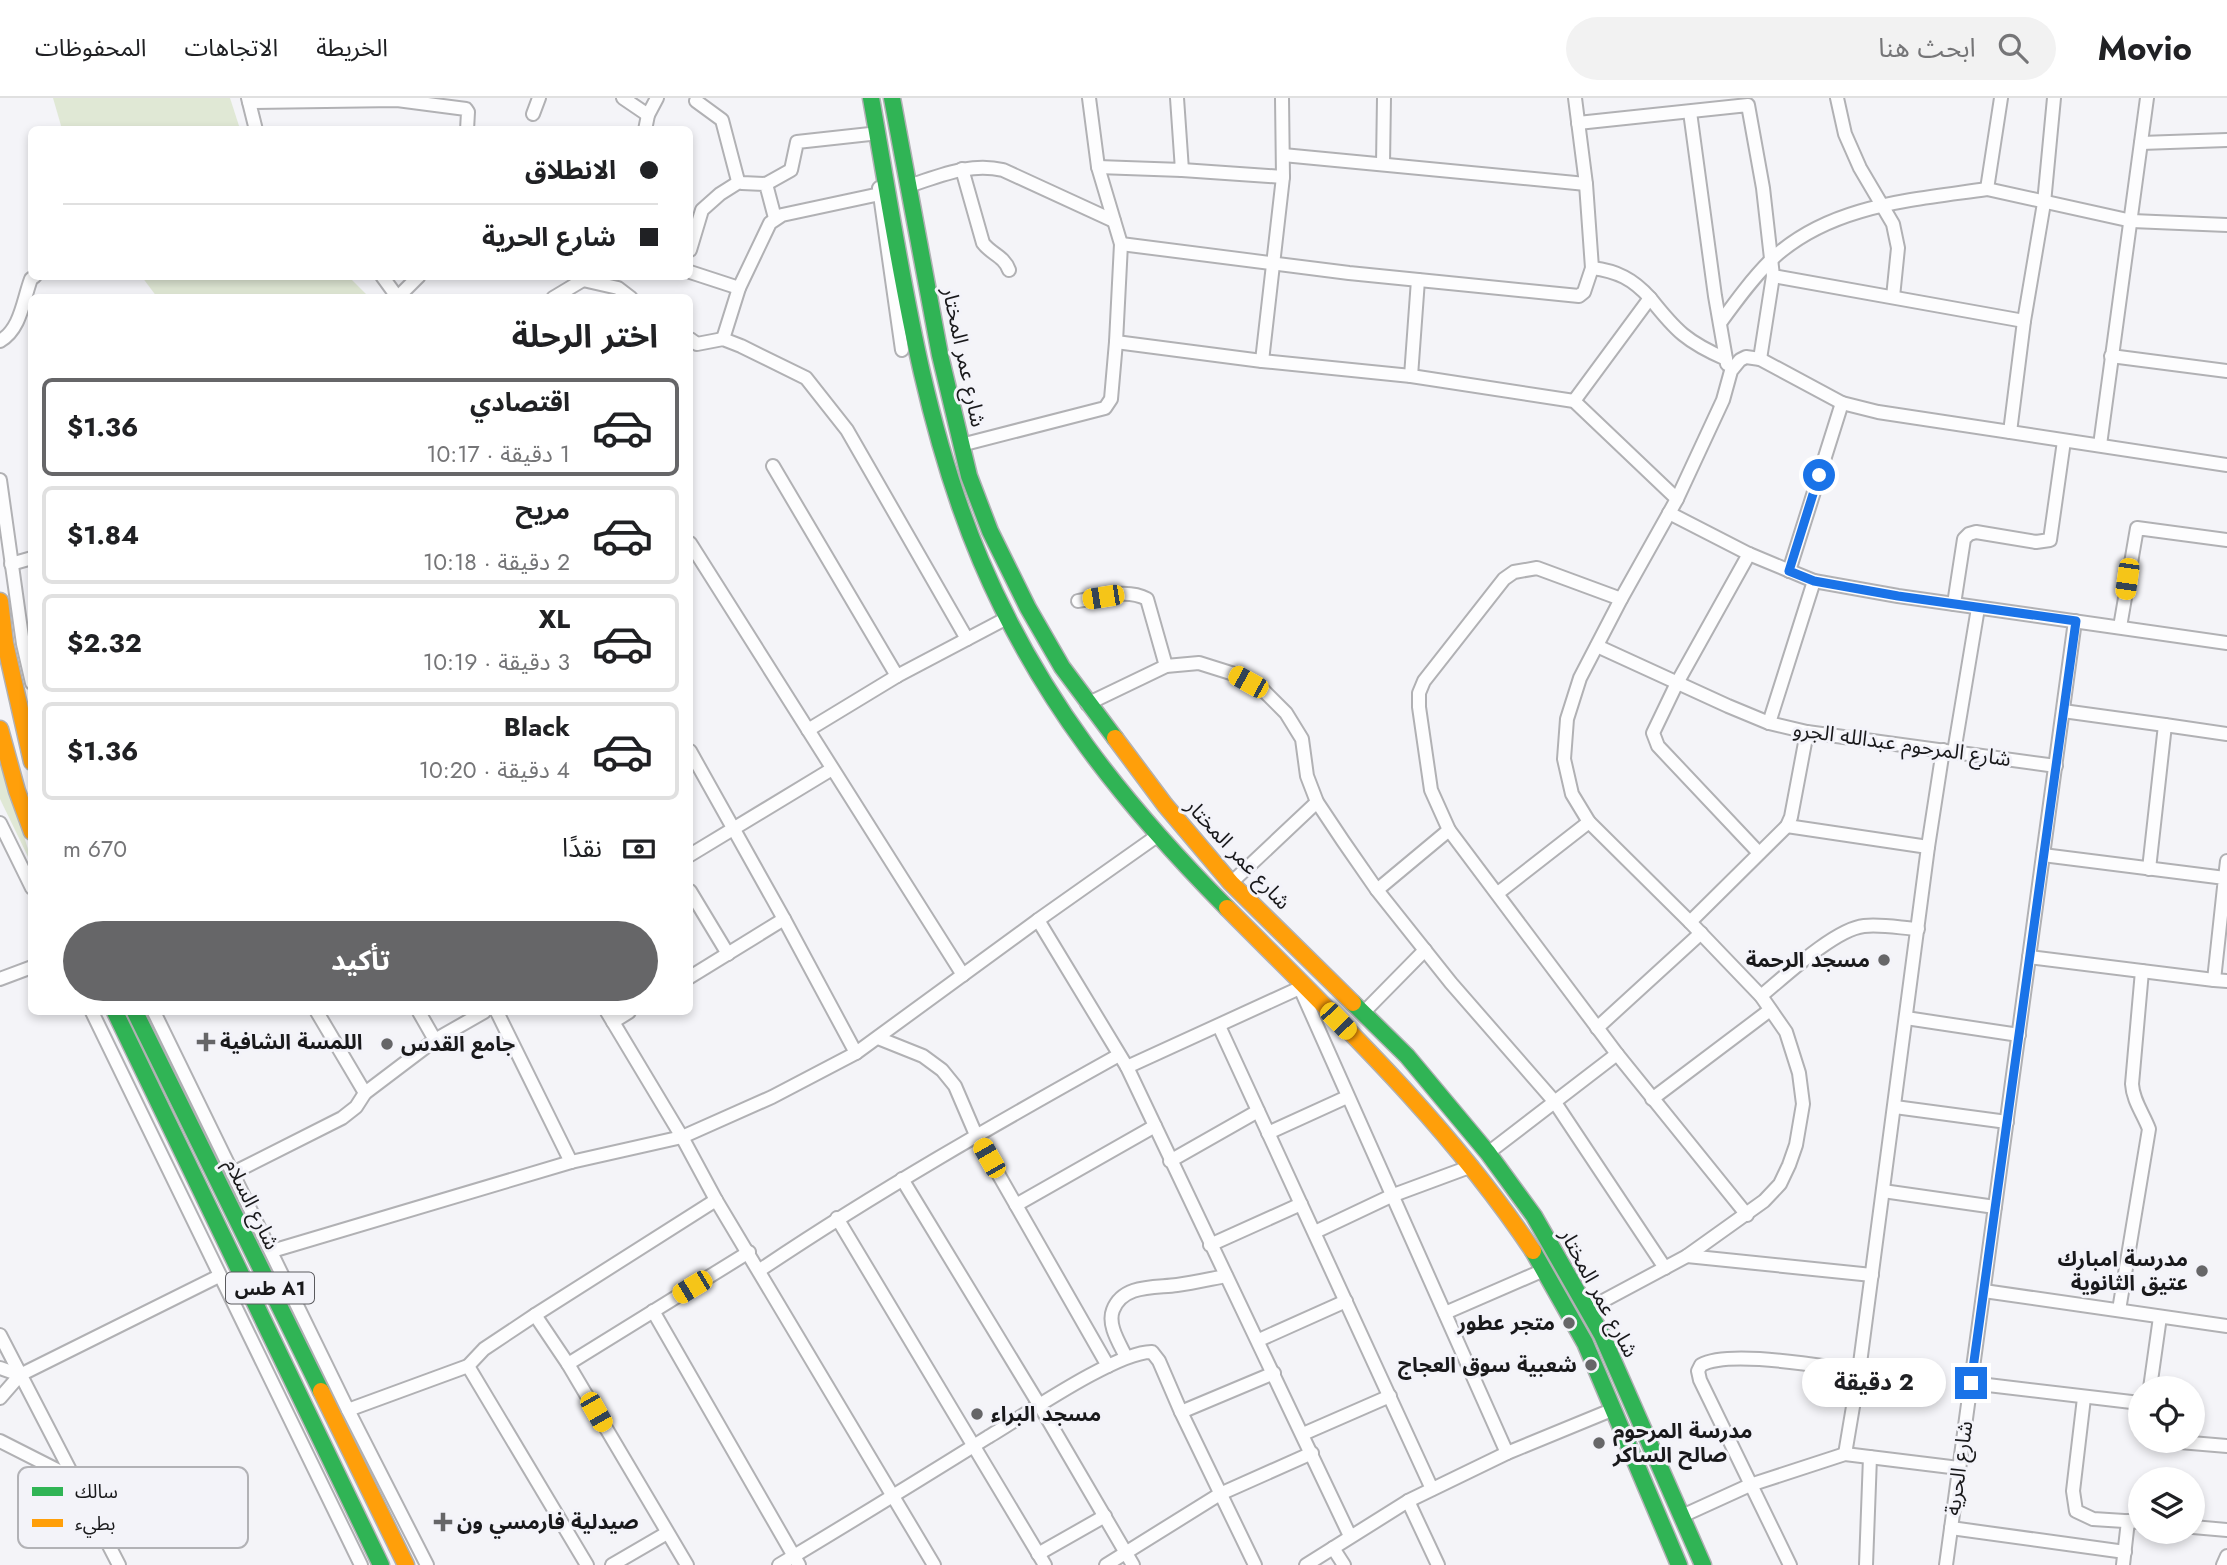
<!DOCTYPE html>
<html lang="ar">
<head>
<meta charset="utf-8">
<style>
	:root { --surface:#fff; --page:#f2f2f2; --text:#202124; --muted:#757577; --line:#e0e0e0; --accent:#666668 }
	body { margin:0; font-family:Jost,"Noto Sans Arabic",sans-serif; background:var(--page); color:var(--text); direction:rtl; height:100vh; display:flex; flex-direction:column; font-size:26px; white-space:nowrap }
	* { box-sizing:border-box; margin:0 }
	p { font-size:23px; color:var(--muted) }
	.icon { flex:none; width:38px; height:38px; fill:none; stroke:currentColor; stroke-width:2; stroke-linecap:round; stroke-linejoin:round }
	.map { position:relative; flex:1; overflow:hidden; direction:ltr }
	.sheet { position:absolute; left:28px; top:196px; width:665px; height:721px; display:flex; flex-direction:column; background:var(--surface); border-radius:10px; box-shadow:0 4px 10px #0003; direction:rtl }
	.sheet>* { flex:none }
	.guide { position:absolute; left:28px; top:28px; width:665px; height:154px; border-radius:10px; box-shadow:0 4px 10px #0003; direction:rtl; display:grid; align-content:center; height:154px; padding:0 35px; background:var(--surface) }
	.fabs { position:absolute; left:2128px; top:1278px; display:grid; gap:14px }
	.fabs a { display:grid; place-items:center; width:77px; height:77px; border-radius:50%; background:var(--surface); box-shadow:0 4px 10px #0003; font-size:35px }
	.end { position:absolute; width:32px; height:32px; margin:-16px; border:9px solid #1a73e8; background:#fff; box-shadow:0 0 0 4px #fff }
	.from { border-radius:50% }
	.bubble { position:absolute; height:49px; border-radius:24px; background:var(--surface); box-shadow:0 4px 10px #0003; font-size:23px; font-weight:700; line-height:49px; text-align:center; direction:rtl }
	.car { position:absolute; width:21px; height:42px; margin:-21px -10px; border-radius:9px; box-shadow:0 0 5px 2px #0007; background:linear-gradient(#f5c518 24%,#345 0 40%,#f5c518 0 76%,#345 0 86%,#f5c518 0) }
	.guide b { display:flex; align-items:center; gap:24px; height:66px; font-size:26px }
	.guide b+b { border-top:2px solid var(--line) }
	.guide i { width:18px; height:18px; background:var(--text) }
	ul { padding:0; list-style:none }
	li { display:flex; align-items:center; gap:21px; height:98px; margin:0 14px 10px; padding:0 21px; border:4px solid var(--line); border-radius:10px }
	li div { flex:1 }
	li b { display:block; font-size:26px }
	li em { font-style:normal; font-weight:700 }
	li.current { border-color:var(--accent) }
	li>.icon { width:63px; height:63px; stroke-width:1.5 }
	h2 { padding:0 35px; font-size:32px; line-height:84px }
	.pay { display:flex; align-items:center; gap:18px; height:77px; padding:0 35px; font-size:26px }
	.pay p { margin-inline-start:auto }
	.cta { display:flex; gap:14px; margin-top:auto; padding:14px 35px }
	.cta a { flex:1; height:80px; border-radius:42px; background:var(--accent); color:#fff; font-size:28px; font-weight:700; line-height:80px; text-align:center }
	header { display:flex; align-items:center; gap:42px; box-sizing:border-box; height:98px; padding:0 35px; background:var(--surface); border-bottom:2px solid var(--line) }
	header strong { font-size:33px }
	nav { display:flex; gap:38px; margin-inline-start:auto; font-size:24px }
	.search { width:490px; height:63px; background:var(--page); display:flex; align-items:center; gap:18px; box-sizing:border-box; padding:0 24px; border-radius:38px; color:var(--muted); font-size:26px }
	.map>svg:first-child { display:block }
	.green { fill:#e0e8d5 }
	.lines { fill:none; stroke-linecap:round; stroke-linejoin:round }
	.street-casing { stroke:#b1b1b4; stroke-width:16 }
	.fast-casing { stroke:#b1b1b4; stroke-width:19 }
	.slow-casing { stroke:#b1b1b4; stroke-width:19 }
	.street { stroke:#fdfdfe; stroke-width:12 }
	.fast { stroke:#30b455; stroke-width:16 }
	.slow { stroke:#ff9f0a; stroke-width:16 }
	.route { stroke:#1a73e8; stroke-width:9 }
	.poi-dot { fill:#666668; stroke:#f3f3f9; stroke-width:2.5 }
	.labels { text-anchor:middle; dominant-baseline:central; stroke-width:6; stroke-linejoin:round; paint-order:stroke }
	.shield { fill:#f3f3f9; stroke:#5a5a5e; stroke-width:2 }
	.shield-label { font-size:19px; font-weight:bold; fill:#19191b }
	.street-label { font-size:21px; fill:#19191b; stroke:#f3f3f9 }
	.poi-label { font-size:21px; font-weight:bold; fill:#19191b; stroke:#f3f3f9; text-anchor:start }
	.key { fill:#f3f3f9; stroke:#b2b2b6; stroke-width:2 }
	.key-label { font-size:19px; fill:#19191b }
</style>
</head>
<body>
<header>
<strong>Movio</strong>
<div class="search"><svg class="icon" aria-label="search" viewBox="0 0 24 24"><circle cx="10" cy="10" r="6"/><path d="M15 15l6 6"/></svg>ابحث هنا</div>
<nav><a>الخريطة</a><a>الاتجاهات</a><a>المحفوظات</a></nav>
</header>
<div class="map">
<svg width="2227" height="1467" viewBox="0 0 2227 1467">
	<rect width="100%" height="100%" fill="#f4f4f8"/>
	<!-- green -->
	<g class="green">
		<path d="M53,0H230L240,31H62Z"/>
		<path d="M142,179H349L369,199H157Z"/>
		<path d="M0,660L31,761V765L0,701Z"/>
	</g>
	<g class="lines">
		<defs>
			<g id="street">
				<path d="M248,0L256,32"/>
				<path d="M623,0L648,17"/>
				<path d="M1089,0L1098,69L1121,146L1116,244L1262,263L1411,278L1574,303L1677,401"/>
				<path d="M1837,0L1845,36L1860,70L1893,126L1898,150L1893,199"/>
				<path d="M2001,0L1987,91L2132,123L2227,127"/>
				<path d="M696,3L722,22L738,83L742,85L766,86L775,120"/>
				<path d="M249,4L397,2L466,11L468,14L467,32"/>
				<path d="M1690,14L1715,198L1726,261"/>
				<path d="M533,16L539,0"/>
				<path d="M1578,25L1748,7L1763,90L1773,178L1760,261"/>
				<path d="M645,32L648,17L657,0"/>
				<path d="M2141,45L2227,42"/>
				<path d="M1283,57L1586,86"/>
				<path d="M1383,66L1384,0"/>
				<path d="M1098,69L1182,72L1177,0"/>
				<path d="M962,71L983,145C991,156 1004,158 1009,172"/>
				<path d="M1182,72L1283,79"/>
				<path d="M766,86L791,72L797,44L870,36"/>
				<path d="M908,88C940,78 970,64 1003,72L1114,123"/>
				<path d="M879,90L902,252"/>
				<path d="M1121,146L1349,175L1579,198L1584,194L1592,170L1586,86L1575,0"/>
				<path d="M690,152L702,112L720,96L739,84"/>
				<path d="M690,174L739,190"/>
				<path d="M382,178L398,200"/>
				<path d="M1773,178L2024,223"/>
				<path d="M583,182L618,190L631,200"/>
				<path d="M398,199L419,178"/>
				<path d="M553,200L583,182L584,178"/>
				<path d="M1650,200C1676,233 1687,244 1726,261L1727,266"/>
				<path d="M1720,225C1736,203 1752,181 1771,162C1829,107 1911,102 1987,91"/>
				<path d="M690,241L697,246L723,241L741,248L806,280L847,332L967,541"/>
				<path d="M723,241L739,190L770,125L782,117L880,96"/>
				<path d="M0,243C21,231 23,202 31,181L35,178"/>
				<path d="M2111,258L2227,273"/>
				<path d="M1262,263L1283,79L1282,0"/>
				<path d="M1411,278L1418,182"/>
				<path d="M1574,303L1650,200C1633,181 1617,173 1592,170"/>
				<path d="M2010,334L2024,223L2044,105L2054,0"/>
				<path d="M961,347L1105,310L1111,301L1116,244"/>
				<path d="M2100,347L2147,0"/>
				<path d="M773,368L897,578"/>
				<path d="M0,382L23,546L32,585"/>
				<path d="M1669,415L1749,456L1814,483L1898,498L2227,545"/>
				<path d="M690,445L963,877"/>
				<path d="M1749,456L1677,585L1653,635L1658,648L1759,755"/>
				<path d="M11,466L32,460"/>
				<path d="M1789,473L1842,305"/>
				<path d="M1078,503C1100,499 1127,490 1147,501L1166,568"/>
				<path d="M1954,506L1964,441L1969,436L1976,434L2036,444L2050,442L2064,343"/>
				<path d="M2120,529L2137,430L2227,442"/>
				<path d="M1597,548L1728,608L1769,625L1807,634L2056,668"/>
				<path d="M1087,606L1166,568L1199,565L1234,576L1262,591L1286,615L1302,641L1307,678L1317,704L1343,743L1377,792L1451,885L1554,1003L1665,1170"/>
				<path d="M2063,613L2165,627"/>
				<path d="M1769,625L1814,483"/>
				<path d="M808,632L897,578L1007,520"/>
				<path d="M690,653L784,821L856,955"/>
				<path d="M1954,654L1978,510"/>
				<path d="M0,725L32,790"/>
				<path d="M1787,728L1928,749"/>
				<path d="M1449,732L1431,692L1419,609V595L1424,583L1504,481L1514,474L1537,470L1621,501"/>
				<path d="M690,757L832,671"/>
				<path d="M2043,757L2225,780L2214,882L2227,883"/>
				<path d="M2149,771L2165,627L2227,636"/>
				<path d="M2225,780L2227,763"/>
				<path d="M1231,785L1317,704"/>
				<path d="M1377,792L1449,732L1617,956L1747,1117"/>
				<path d="M690,793L728,856"/>
				<path d="M1498,795L1589,724"/>
				<path d="M1038,822L1157,738"/>
				<path d="M1690,824L1787,728L1791,719L1807,634"/>
				<path d="M2029,859L2214,882"/>
				<path d="M690,879L784,821"/>
				<path d="M0,881L32,869"/>
				<path d="M1304,888L1127,969L1350,1438"/>
				<path d="M1300,890L1507,1355"/>
				<path d="M1761,898C1784,879 1835,831 1864,828C1881,826 1901,830 1918,831"/>
				<path d="M92,914L361,1467"/>
				<path d="M154,914L348,1312L427,1467"/>
				<path d="M317,914L365,995"/>
				<path d="M419,914L435,942"/>
				<path d="M497,914L571,1064"/>
				<path d="M607,914L682,1039L716,1102L934,1467"/>
				<path d="M1364,914L1425,852"/>
				<path d="M1906,920L2019,937"/>
				<path d="M613,924L629,914"/>
				<path d="M1219,928L1432,1391"/>
				<path d="M1597,930L1701,835"/>
				<path d="M878,940L923,958L942,972L955,988L976,1037L1108,1268"/>
				<path d="M1652,1001L1770,912"/>
				<path d="M1895,1009L2007,1024"/>
				<path d="M1268,1035L1347,999"/>
				<path d="M1488,1055L1617,956"/>
				<path d="M1170,1063L1258,1013"/>
				<path d="M233,1075L342,1020L356,1009L365,995L435,942L484,914"/>
				<path d="M902,1081L1040,1308L1133,1467"/>
				<path d="M1883,1093L1995,1109"/>
				<path d="M1016,1107L1155,1028"/>
				<path d="M837,1120L1045,1467"/>
				<path d="M1315,1134L1391,1098L1472,1068"/>
				<path d="M1210,1147L1301,1106"/>
				<path d="M272,1153L571,1064L682,1039L772,999L856,955L1038,822L1127,969"/>
				<path d="M1687,1158L1872,1177"/>
				<path d="M760,1172C876,1094 997,1025 1119,957"/>
				<path d="M1984,1193L2227,1228"/>
				<path d="M1588,1211L1687,1158L1764,1103L1780,1086L1789,1067L1796,1047L1803,1006L1799,975L1786,934L1761,898L1690,824L1589,724L1572,696L1564,661L1567,621L1580,580L1621,501L1677,401L1723,302L1731,273L1740,262L1746,259L1760,261L1842,305L1878,314L2227,367"/>
				<path d="M2119,1212L2149,1031C2143,1015 2133,1003 2132,986L2142,873"/>
				<path d="M653,1213L799,1467"/>
				<path d="M1445,1215L1544,1172"/>
				<path d="M535,1217L568,1266L687,1467"/>
				<path d="M0,1237L119,1467"/>
				<path d="M1259,1242L1346,1203"/>
				<path d="M1126,1259C1120,1246 1107,1227 1113,1212C1123,1186 1155,1190 1177,1187C1193,1185 1210,1181 1226,1178"/>
				<path d="M568,1266L749,1154"/>
				<path d="M468,1268L587,1467"/>
				<path d="M0,1270L20,1277"/>
				<path d="M1971,1285L2140,1305"/>
				<path d="M2150,1290L2160,1219"/>
				<path d="M0,1300L20,1277L219,1178"/>
				<path d="M2084,1300L2073,1393L2076,1413L2093,1421L2140,1424"/>
				<path d="M2140,1311L2138,1319L2140,1331"/>
				<path d="M348,1312L468,1268L484,1251L535,1217L716,1102"/>
				<path d="M1181,1314L1274,1275"/>
				<path d="M1303,1336L1390,1298"/>
				<path d="M2156,1342L2227,1348"/>
				<path d="M0,1343L73,1380"/>
				<path d="M1845,1356L1859,1273L1928,749L1943,652"/>
				<path d="M1408,1403L1438,1467"/>
				<path d="M1682,1418L1750,1387L1845,1356L1959,1370"/>
				<path d="M2193,1429L2227,1432"/>
				<path d="M1951,1430L2125,1454"/>
				<path d="M1333,1450L1344,1467"/>
				<path d="M1038,1456L1105,1418"/>
				<path d="M612,1467L667,1435"/>
				<path d="M779,1467C849,1425 919,1382 988,1339C1022,1319 1117,1253 1152,1254L1159,1263L1181,1314L1255,1467"/>
				<path d="M1106,1467L1220,1396L1312,1355"/>
				<path d="M1306,1467L1408,1403L1507,1355L1614,1311"/>
				<path d="M1790,1467L1700,1282L1698,1273L1701,1267C1730,1251 1823,1269 1859,1273"/>
				<path d="M1866,1467L1870,1359"/>
				<path d="M1946,1467L2075,523"/>
				<path d="M2123,1467L2128,1423"/>
				<path d="M2223,1467L2227,1458"/>
			</g>
			<g id="fast">
				<path d="M871,0C899,155 919,317 981,463C1039,600 1123,705 1227,810"/>
				<path d="M892,0L940,257L969,378L990,433L1028,510L1062,569L1115,640"/>
				<path d="M1353,905L1407,958L1488,1055L1534,1118L1602,1237L1703,1467"/>
				<path d="M115,914L381,1467"/>
				<path d="M135,914L321,1293"/>
				<path d="M1533,1153L1585,1245L1679,1467"/>
			</g>
			<g id="slow">
				<path d="M0,503L5,545L32,664"/>
				<path d="M0,631L17,693L32,734"/>
				<path d="M1115,640L1165,707L1231,785L1353,905"/>
				<path d="M1227,810C1335,919 1447,1024 1533,1153"/>
				<path d="M321,1293L406,1467"/>
			</g>
		</defs>
		<!-- street casing -->
		<use href="#street" class="street-casing"/>
		<!-- fast casing -->
		<use href="#fast" class="fast-casing"/>
		<!-- slow casing -->
		<use href="#slow" class="slow-casing"/>
		<!-- street -->
		<use href="#street" class="street"/>
		<!-- fast -->
		<use href="#fast" class="fast"/>
		<!-- slow -->
		<use href="#slow" class="slow"/>
	</g>
	<g class="lines">
		<!-- route -->
		<path class="route" d="M1819,377L1789,473L1814,483L1898,498L2076,523L1971,1285"/>
	</g>
	<!-- markers -->
	<g class="poi-dot">
		<circle cx="1884" cy="862" r="7"/>
		<path d="M202.5 933.5h7v7h7v7h-7v7h-7v-7h-7v-7h7z"/>
		<circle cx="387" cy="946" r="7"/>
		<circle cx="2202" cy="1173" r="7"/>
		<circle cx="1569" cy="1225" r="7"/>
		<circle cx="1591" cy="1267" r="7"/>
		<circle cx="977" cy="1316" r="7"/>
		<circle cx="1599" cy="1345" r="7"/>
		<path d="M439.5 1413.5h7v7h7v7h-7v7h-7v-7h-7v-7h7z"/>
	</g>
	<g class="labels">
		<!-- shield labels -->
		<rect class="shield" x="226" y="1174.5" width="88" height="31" rx="5"/>
		<g class="shield-label">
			<text x="270" y="1190">طس A1</text>
		</g>
		<!-- street labels -->
		<g class="street-label">
			<text transform="translate(964 259) rotate(78)">شارع عمر المختار</text>
			<text transform="translate(1902 646) rotate(8)">شارع المرحوم عبدالله الجرو</text>
			<text transform="translate(1238 756) rotate(47)">شارع عمر المختار</text>
			<text transform="translate(252 1106) rotate(64)">شارع السلام</text>
			<text transform="translate(1599 1195) rotate(62)">شارع عمر المختار</text>
			<text transform="translate(1959 1370) rotate(-82)">شارع الحرية</text>
		</g>
		<!-- poi labels -->
		<g class="poi-label">
			<text x="1870" y="862" text-anchor="end">مسجد الرحمة</text>
			<text x="220" y="944">اللمسة الشافية</text>
			<text x="401" y="946">جامع القدس</text>
			<text x="2188" y="1161" text-anchor="end">مدرسة امبارك<tspan x="2188" dy="24">عتيق الثانوية</tspan></text>
			<text x="1555" y="1225" text-anchor="end">متجر عطور</text>
			<text x="1577" y="1267" text-anchor="end">شعبية سوق العجاج</text>
			<text x="991" y="1316">مسجد البراء</text>
			<text x="1613" y="1333">مدرسة المرحوم<tspan x="1613" dy="24">صالح الساكر</tspan></text>
			<text x="457" y="1424">صيدلية فارمسي ون</text>
		</g>
	</g>
	<!-- legend -->
	<rect x="18" y="1369" width="230" height="81" rx="10" class="key"/>
	<rect x="32" y="1389" width="31" height="9" fill="#30b455"/>
	<rect x="32" y="1421" width="31" height="8" fill="#ff9f0a"/>
	<g class="key-label">
		<text x="75" y="1400">سالك</text>
		<text x="75" y="1432">بطيء</text>
	</g>
</svg>
<div class="fabs">
<a><svg class="icon" aria-label="locate" viewBox="0 0 24 24"><circle cx="12" cy="12" r="6"/><path d="M12 2v4M12 18v4M2 12h4M18 12h4"/></svg></a>
<a><svg class="icon" aria-label="layers" viewBox="0 0 24 24"><path d="M12 4l9 5-9 5-9-5zM3 14l9 5 9-5"/></svg></a>
</div>
<i class="end from" style="left:1819px;top:377px"></i>
<i class="end" style="left:1971px;top:1285px"></i>
<div class="bubble" style="left:1802px;top:1260px;width:144px">2 دقيقة</div>
<i class="car" style="left:2127px;top:481px;rotate:188deg"></i>
<i class="car" style="left:1103px;top:499px;rotate:261deg"></i>
<i class="car" style="left:1248px;top:584px;rotate:299deg"></i>
<i class="car" style="left:1338px;top:923px;rotate:136deg"></i>
<i class="car" style="left:989px;top:1060px;rotate:330deg"></i>
<i class="car" style="left:692px;top:1189px;rotate:239deg"></i>
<i class="car" style="left:596px;top:1314px;rotate:150deg"></i>
<div class="guide">
<b><i class="from"></i>الانطلاق</b>
<b><i></i>شارع الحرية</b>
</div>
<section class="sheet">
<h2>اختر الرحلة</h2>
<ul>
<li class="current"><svg class="icon" aria-label="car" viewBox="0 0 24 24"><path d="M5 17H2v-5l4-1 3-4h7l3 4 3 1v5h-3M9 17h6M6 11h13"/><circle cx="7" cy="17" r="2"/><circle cx="17" cy="17" r="2"/></svg><div><b>اقتصادي</b><p>1 دقيقة · 10:17</p></div><em>$1.36</em></li>
<li><svg class="icon" aria-label="car" viewBox="0 0 24 24"><path d="M5 17H2v-5l4-1 3-4h7l3 4 3 1v5h-3M9 17h6M6 11h13"/><circle cx="7" cy="17" r="2"/><circle cx="17" cy="17" r="2"/></svg><div><b>مريح</b><p>2 دقيقة · 10:18</p></div><em>$1.84</em></li>
<li><svg class="icon" aria-label="car" viewBox="0 0 24 24"><path d="M5 17H2v-5l4-1 3-4h7l3 4 3 1v5h-3M9 17h6M6 11h13"/><circle cx="7" cy="17" r="2"/><circle cx="17" cy="17" r="2"/></svg><div><b>XL</b><p>3 دقيقة · 10:19</p></div><em>$2.32</em></li>
<li><svg class="icon" aria-label="car" viewBox="0 0 24 24"><path d="M5 17H2v-5l4-1 3-4h7l3 4 3 1v5h-3M9 17h6M6 11h13"/><circle cx="7" cy="17" r="2"/><circle cx="17" cy="17" r="2"/></svg><div><b>Black</b><p>4 دقيقة · 10:20</p></div><em>$1.36</em></li>
</ul>
<div class="pay"><svg class="icon" aria-label="cash" viewBox="0 0 24 24"><path d="M3 7h18v10H3z"/><circle cx="12" cy="12" r="2"/></svg>نقدًا<p>670 m</p></div>
<div class="cta"><a>تأكيد</a></div>
</section>
</div>
</body>
</html>
